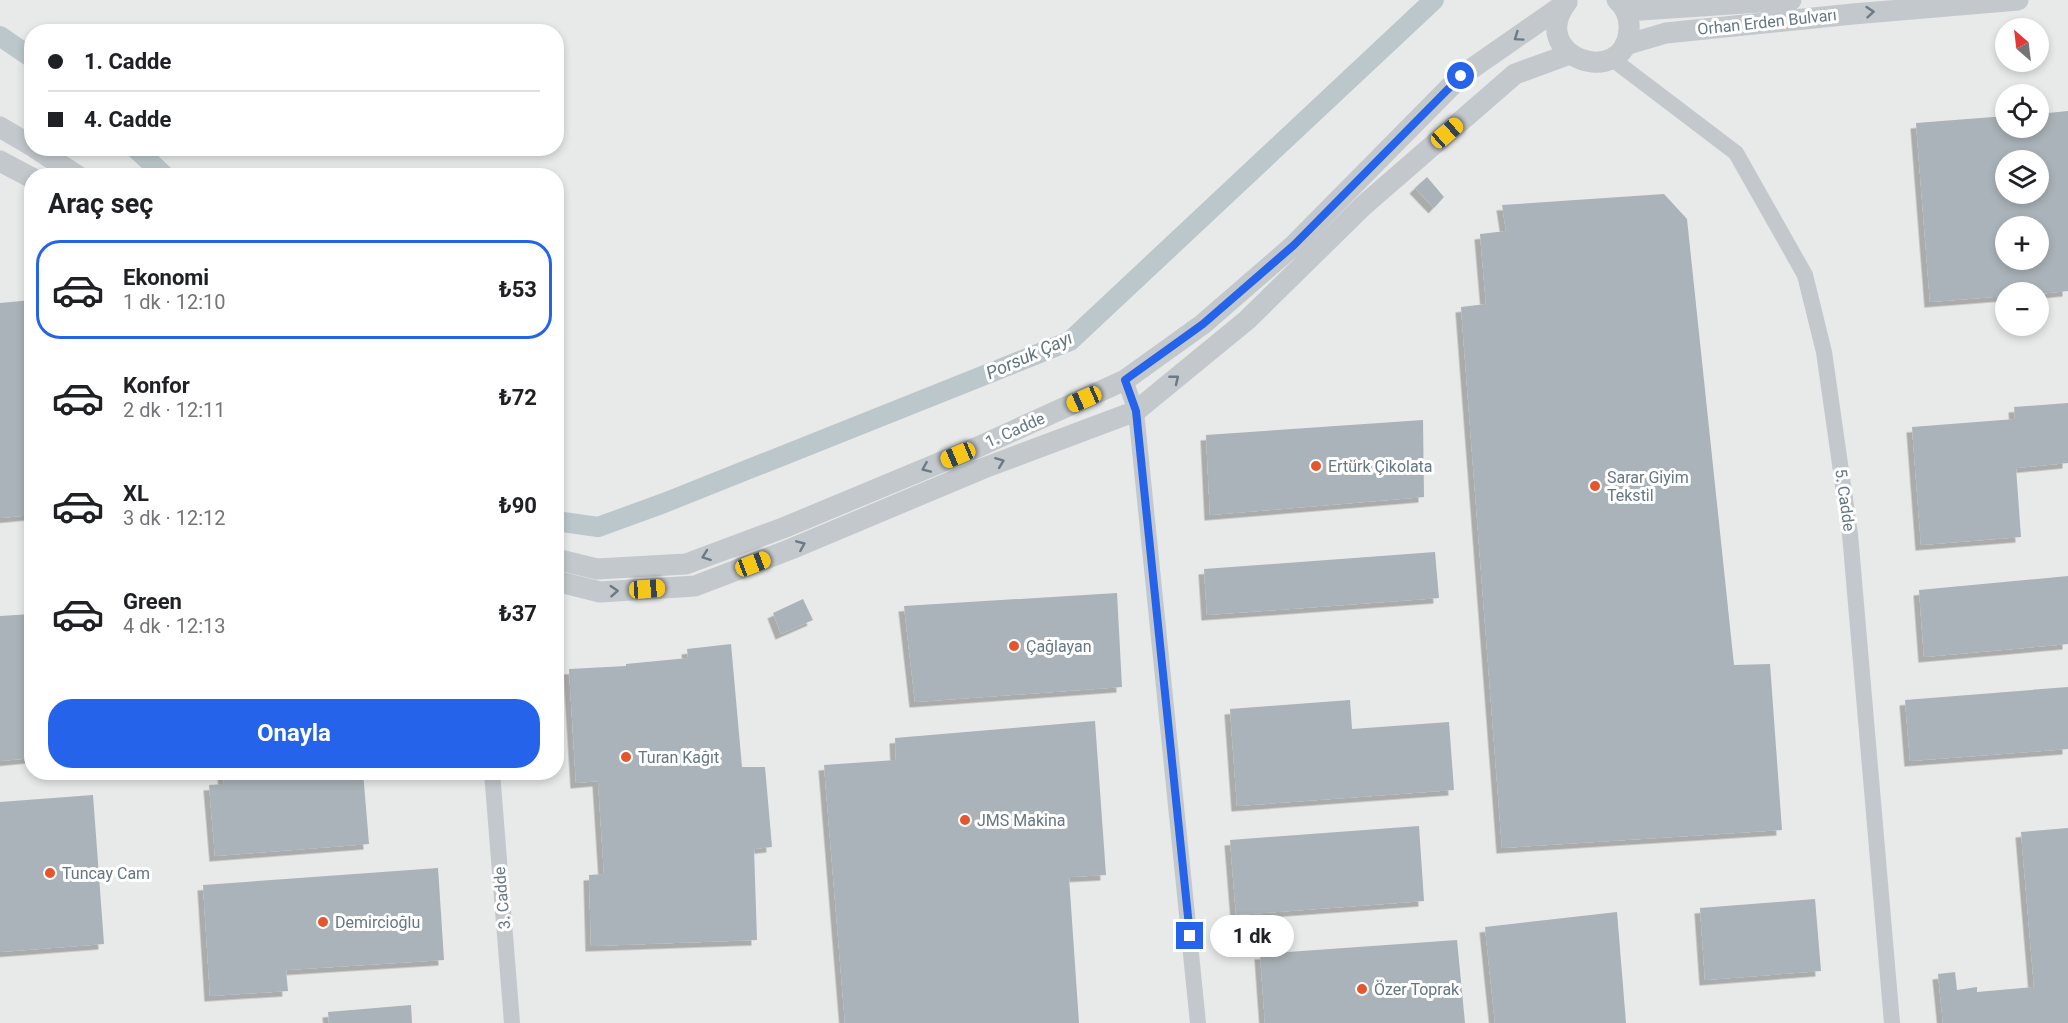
<!DOCTYPE html>
<html lang="tr">
<head>
<meta charset="utf-8">
<style>
	:root { --surface:#fff; --page:#f6f6f6; --text:#202124; --muted:#757577; --line:#e0e0e0; --accent:#2563eb }
	body { margin:0; font-family:Roboto,sans-serif; background:var(--page); color:var(--text); height:100vh; display:flex; flex-direction:column; font-size:22px; white-space:nowrap }
	* { box-sizing:border-box; margin:0 }
	p { font-size:20px; color:var(--muted) }
	.icon { flex:none; width:33px; height:33px; fill:none; stroke:currentColor; stroke-width:2; stroke-linecap:round; stroke-linejoin:round }
	.map { position:relative; flex:1; overflow:hidden }
	.details { position:absolute; left:24px; top:168px; width:540px; height:612px; display:flex; flex-direction:column; background:var(--surface); border-radius:24px; box-shadow:0 3px 9px #0003 }
	.details>* { flex:none }
	.hud { position:absolute; left:24px; top:24px; width:540px; height:132px; border-radius:24px; box-shadow:0 3px 9px #0003; display:grid; align-content:center; height:132px; padding:0 24px; background:var(--surface) }
	.needle { width:39px; rotate:332deg }
	.buttons { position:absolute; left:1995px; top:18px; display:grid; gap:12px }
	.buttons a { display:grid; place-items:center; width:54px; height:54px; border-radius:50%; background:var(--surface); box-shadow:0 3px 9px #0003; font-size:30px }
	.end { position:absolute; width:27px; height:27px; margin:-14px; border:8px solid #2563eb; background:#fff; box-shadow:0 0 0 3px #fff }
	.from { border-radius:50% }
	.bubble { position:absolute; height:42px; border-radius:21px; background:var(--surface); box-shadow:0 3px 9px #0003; font-size:20px; font-weight:700; line-height:42px; text-align:center }
	.car { position:absolute; width:18px; height:36px; margin:-18px -9px; border-radius:8px; box-shadow:0 0 4px 2px #0007; background:linear-gradient(#f5c518 24%,#345 0 40%,#f5c518 0 76%,#345 0 86%,#f5c518 0) }
	.hud b { display:flex; align-items:center; gap:21px; height:57px; font-size:22px }
	.hud b+b { border-top:2px solid var(--line) }
	.hud i { width:15px; height:15px; background:var(--text) }
	ul { padding:0; list-style:none }
	li { display:flex; align-items:center; gap:18px; height:99px; margin:0 12px 9px; padding:0 12px; border:3px solid transparent; border-radius:24px }
	li div { flex:1 }
	li b { display:block; font-size:22px }
	li em { font-style:normal; font-weight:700 }
	li.current { border-color:var(--accent) }
	li>.icon { width:54px; height:54px; stroke-width:1.5 }
	h2 { padding:0 24px; font-size:27px; line-height:72px }
	.primary-button { display:flex; gap:12px; margin-top:auto; padding:12px 24px }
	.primary-button a { flex:1; height:69px; border-radius:24px; background:var(--accent); color:#fff; font-size:24px; font-weight:700; line-height:69px; text-align:center }
	.map>svg:first-child { display:block }
	.built { fill:#e8e9e9; fill-rule:evenodd }
	.lines { fill:none; stroke-linecap:round; stroke-linejoin:round }
	.canal { stroke:#bbc7cb; stroke-width:20 }
	.building { fill:#aab3b9; fill-rule:evenodd; filter:url(#shadow) }
	.minor { stroke:#c3c8cc; stroke-width:16 }
	.tertiary { stroke:#c3c8cc; stroke-width:21 }
	.oneway { stroke:#6a7a87 }
	.route { stroke:#2563eb; stroke-width:8 }
	.poi-dot { fill:#e4572e; stroke:#fff; stroke-width:2 }
	.labels { text-anchor:middle; dominant-baseline:central; stroke-width:6; stroke-linejoin:round; paint-order:stroke }
	.street-label { font-size:16px; fill:#657683; stroke:#fff }
	.poi-label { font-size:16px; fill:#657683; stroke:#fff; text-anchor:start }
	.water-label { font-size:18px; font-style:italic; fill:#60757c; stroke:#fff }
</style>
</head>
<body>
<div class="map">
<svg width="2068" height="1023" viewBox="0 0 2068 1023">
	<defs>
		<filter id="shadow"><feDropShadow dx="-5.5" dy="5.5" stdDeviation="0" flood-color="#0004"/></filter>
	</defs>
	<rect width="100%" height="100%" fill="#fafaf8"/>
	<!-- built -->
	<path class="built" d="M0,0H2068V1023H0ZM2006,28H2038V62H2006ZM32,32H556V148H32ZM2006,94H2038V128H2006ZM2006,160H2038V194H2006ZM32,176H556V772H32ZM2006,226H2038V260H2006ZM2006,292H2038V326H2006Z"/>
	<g class="lines">
		<!-- canal -->
		<g class="canal">
			<path d="M0,36L32,58"/>
			<path d="M135,148L165,176"/>
			<path d="M556,521L598,527L664,503L1070,341L1434,0"/>
		</g>
	</g>
	<!-- building -->
	<g class="building">
		<path d="M2068,111V291L2038,294L2006,292V296L1930,302L1916,123L2006,116V128H2038V114ZM2006,160H2038V194H2006ZM2006,226H2038V260H2006Z"/>
		<path d="M1427,177L1444,197L1434,208L1415,188Z"/>
		<path d="M1664,194L1687,219L1734,665L1770,664L1782,830L1502,848L1461,307L1486,304L1480,234L1506,231L1502,205Z"/>
		<path d="M32,300V515L0,518V303Z"/>
		<path d="M2068,403V463L2016,468L2021,537L1921,545L1912,427L2015,419L2014,407Z"/>
		<path d="M1423,420L1424,497L1210,515L1206,435Z"/>
		<path d="M1435,552L1439,598L1207,615L1204,569Z"/>
		<path d="M2068,576V644L1924,657L1919,590Z"/>
		<path d="M1117,593L1122,687L915,702L904,606Z"/>
		<path d="M803,599L813,620L781,634L773,613Z"/>
		<path d="M32,614V758L0,761V616Z"/>
		<path d="M731,644L742,767H765L772,847L754,849L757,940L591,946L589,875L604,874L598,781L576,783L569,669L626,666V664L688,658L687,649Z"/>
		<path d="M2068,687V749L1910,761L1905,700Z"/>
		<path d="M1350,700L1352,729L1449,722L1454,790L1237,806L1230,709Z"/>
		<path d="M1095,721L1106,875L1069,877L1079,1023H845L824,765L896,760L895,738Z"/>
		<path d="M223,772H363L369,844L215,856L209,785L224,784Z"/>
		<path d="M93,795L104,944L0,952V802Z"/>
		<path d="M1419,826L1424,901L1236,915L1230,840Z"/>
		<path d="M2068,828V1023H1943L1938,974L1955,972L1957,990L1977,987V992L2034,987L2021,832Z"/>
		<path d="M438,868L444,960L286,970L288,991L210,996L203,885Z"/>
		<path d="M1815,899L1821,971L1705,980L1700,908Z"/>
		<path d="M1617,912L1626,1023H1495L1485,927Z"/>
		<path d="M1457,940L1465,1023H1265L1260,954Z"/>
		<path d="M411,1005L412,1023H329L328,1012Z"/>
	</g>
	<g class="lines">
		<!-- minor -->
		<g class="minor">
			<path d="M1611,58L1736,153L1805,275L1824,352L1850,534L1892,1023"/>
			<path d="M1125,380L1136,411L1198,1023"/>
			<path d="M492,772L512,1023"/>
		</g>
		<!-- tertiary -->
		<g class="tertiary">
			<path d="M1567,2C1525,57 1625,90 1629,30C1630,18 1626,8 1617,0"/>
			<path d="M1626,11L1791,0"/>
			<path d="M1625,45L1666,33L1853,14L2018,0"/>
			<path d="M0,127L32,146"/>
			<path d="M35,148L78,176"/>
			<path d="M0,161L32,178"/>
			<path d="M556,559L597,569L686,564L783,528L980,446L1125,380L1203,324L1294,245L1461,76L1566,3"/>
			<path d="M556,581L600,592L695,586L791,549L984,468L1136,411L1247,320L1363,206L1515,74L1570,54"/>
		</g>
	</g>
	<!-- one-way arrows -->
	<defs><path id="oneway-chevron" d="M-2-3.5L2.5 0L-2 3.5" fill="none" stroke-width="1.6" stroke-linecap="round" stroke-linejoin="round" transform="scale(1.5)"/></defs>
	<g class="oneway">
		<use href="#oneway-chevron" transform="translate(1870 12) rotate(-5)"/>
		<use href="#oneway-chevron" transform="translate(1518 37) rotate(145)"/>
		<use href="#oneway-chevron" transform="translate(1175 379) rotate(-39)"/>
		<use href="#oneway-chevron" transform="translate(1000 462) rotate(-21)"/>
		<use href="#oneway-chevron" transform="translate(926 468) rotate(157)"/>
		<use href="#oneway-chevron" transform="translate(801 545) rotate(-23)"/>
		<use href="#oneway-chevron" transform="translate(706 556) rotate(160)"/>
		<use href="#oneway-chevron" transform="translate(614 591) rotate(-4)"/>
	</g>
	<g class="lines">
		<!-- route -->
		<path class="route" d="M1190,936L1136,411L1125,380L1203,324L1294,245L1461,76"/>
	</g>
	<!-- markers -->
	<g class="poi-dot">
		<circle cx="1316" cy="466" r="6"/>
		<circle cx="1595" cy="486" r="6"/>
		<circle cx="1014" cy="646" r="6"/>
		<circle cx="626" cy="757" r="6"/>
		<circle cx="965" cy="820" r="6"/>
		<circle cx="50" cy="873" r="6"/>
		<circle cx="323" cy="922" r="6"/>
		<circle cx="1362" cy="989" r="6"/>
	</g>
	<g class="labels">
		<!-- street labels -->
		<g class="street-label">
			<text transform="translate(1767 22) rotate(-6)">Orhan Erden Bulvarı</text>
			<text transform="translate(1015 430) rotate(-24)">1. Cadde</text>
			<text transform="translate(1845 500) rotate(82)">5. Cadde</text>
			<text transform="translate(502 898) rotate(-95)">3. Cadde</text>
		</g>
		<!-- poi labels -->
		<g class="poi-label">
			<text x="1328" y="466">Ertürk Çikolata</text>
			<text x="1607" y="477">Sarar Giyim<tspan x="1607" dy="18">Tekstil</tspan></text>
			<text x="1026" y="646">Çağlayan</text>
			<text x="638" y="757">Turan Kağıt</text>
			<text x="977" y="820">JMS Makina</text>
			<text x="62" y="873">Tuncay Cam</text>
			<text x="335" y="922">Demircioğlu</text>
			<text x="1374" y="989">Özer Toprak</text>
		</g>
		<!-- water labels -->
		<g class="water-label">
			<text transform="translate(1029 355) rotate(-24)">Porsuk Çayı</text>
		</g>
	</g>
</svg>
<div class="buttons">
<a><svg class="needle" viewBox="-14 -14 28 28"><path d="M0-13l5 13h-10z" fill="#e53935"/><path d="M0 13l5-13h-10z" fill="#757577"/></svg></a>
<a><svg class="icon" aria-label="locate" viewBox="0 0 24 24"><circle cx="12" cy="12" r="6"/><path d="M12 2v4M12 18v4M2 12h4M18 12h4"/></svg></a>
<a><svg class="icon" aria-label="layers" viewBox="0 0 24 24"><path d="M12 4l9 5-9 5-9-5zM3 14l9 5 9-5"/></svg></a>
<a>+</a>
<a>−</a>
</div>
<i class="end from" style="left:1461px;top:76px"></i>
<i class="end" style="left:1190px;top:936px"></i>
<div class="bubble" style="left:1210px;top:915px;width:84px">1 dk</div>
<i class="car" style="left:1447px;top:133px;rotate:49deg"></i>
<i class="car" style="left:1084px;top:399px;rotate:246deg"></i>
<i class="car" style="left:958px;top:455px;rotate:247deg"></i>
<i class="car" style="left:753px;top:564px;rotate:69deg"></i>
<i class="car" style="left:647px;top:589px;rotate:86deg"></i>
<div class="hud">
<b><i class="from"></i>1. Cadde</b>
<b><i></i>4. Cadde</b>
</div>
<section class="details">
<h2>Araç seç</h2>
<ul>
<li class="current"><svg class="icon" aria-label="car" viewBox="0 0 24 24"><path d="M5 17H2v-5l4-1 3-4h7l3 4 3 1v5h-3M9 17h6M6 11h13"/><circle cx="7" cy="17" r="2"/><circle cx="17" cy="17" r="2"/></svg><div><b>Ekonomi</b><p>1 dk · 12:10</p></div><em>₺53</em></li>
<li><svg class="icon" aria-label="car" viewBox="0 0 24 24"><path d="M5 17H2v-5l4-1 3-4h7l3 4 3 1v5h-3M9 17h6M6 11h13"/><circle cx="7" cy="17" r="2"/><circle cx="17" cy="17" r="2"/></svg><div><b>Konfor</b><p>2 dk · 12:11</p></div><em>₺72</em></li>
<li><svg class="icon" aria-label="car" viewBox="0 0 24 24"><path d="M5 17H2v-5l4-1 3-4h7l3 4 3 1v5h-3M9 17h6M6 11h13"/><circle cx="7" cy="17" r="2"/><circle cx="17" cy="17" r="2"/></svg><div><b>XL</b><p>3 dk · 12:12</p></div><em>₺90</em></li>
<li><svg class="icon" aria-label="car" viewBox="0 0 24 24"><path d="M5 17H2v-5l4-1 3-4h7l3 4 3 1v5h-3M9 17h6M6 11h13"/><circle cx="7" cy="17" r="2"/><circle cx="17" cy="17" r="2"/></svg><div><b>Green</b><p>4 dk · 12:13</p></div><em>₺37</em></li>
</ul>
<div class="primary-button"><a>Onayla</a></div>
</section>
</div>
</body>
</html>
